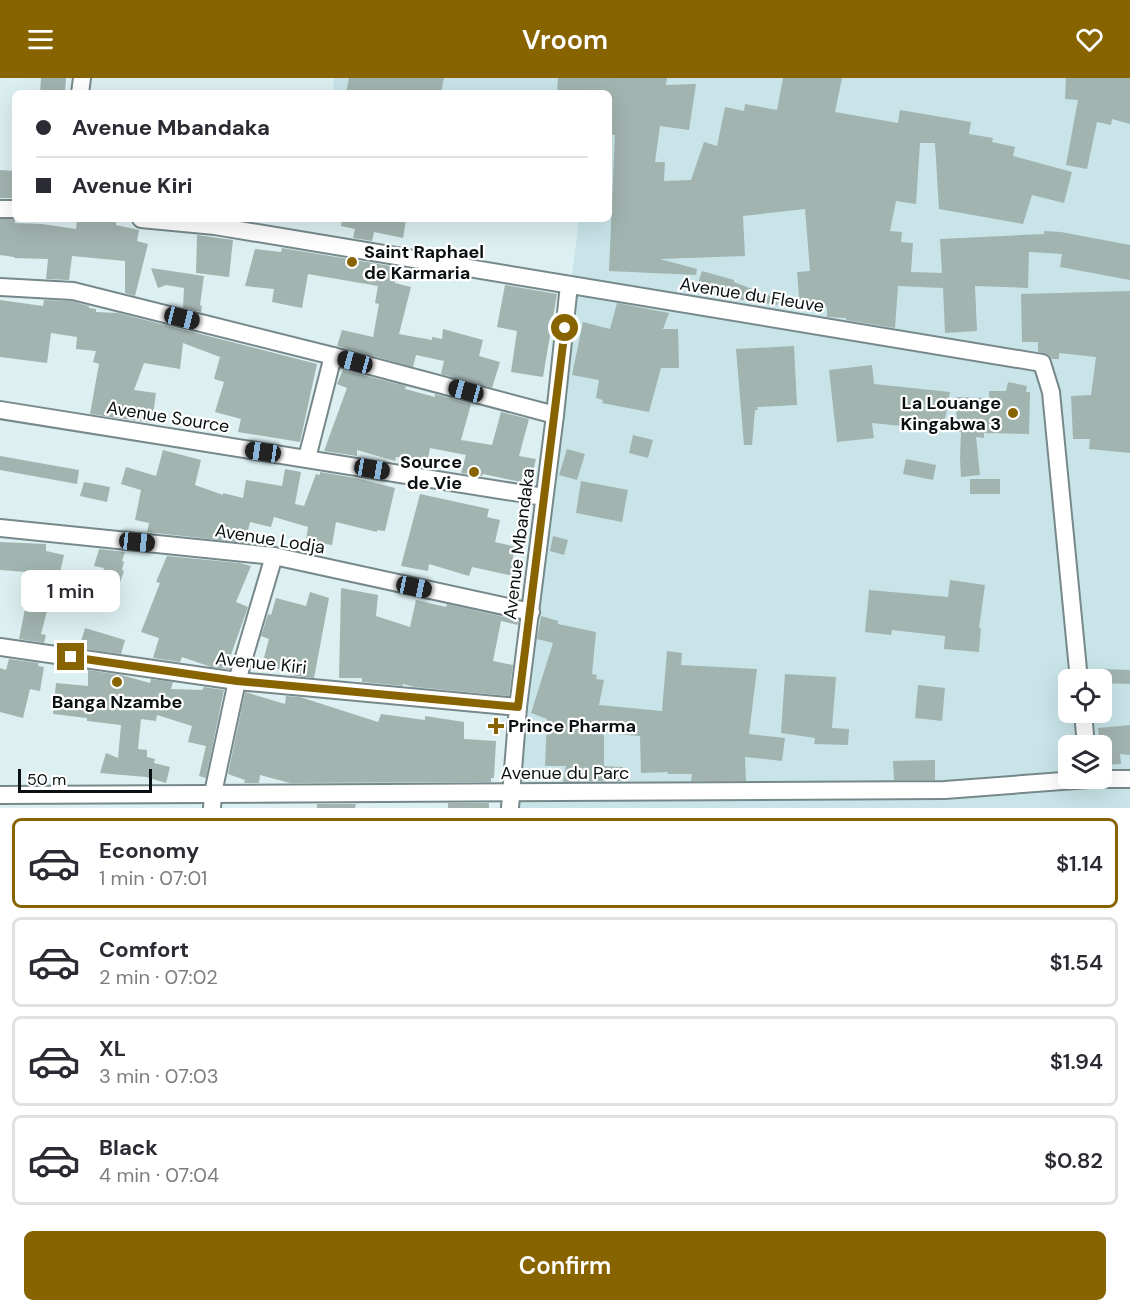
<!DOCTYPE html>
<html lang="en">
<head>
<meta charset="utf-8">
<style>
	:root { --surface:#fff; --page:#f2f2f3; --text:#2b2b33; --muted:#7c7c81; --line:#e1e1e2; --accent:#886400 }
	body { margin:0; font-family:"DM Sans",sans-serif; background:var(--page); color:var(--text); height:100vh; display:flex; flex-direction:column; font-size:22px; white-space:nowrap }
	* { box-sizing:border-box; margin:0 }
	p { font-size:20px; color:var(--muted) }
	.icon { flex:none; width:33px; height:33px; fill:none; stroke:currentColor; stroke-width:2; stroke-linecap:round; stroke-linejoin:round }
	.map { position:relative; height:730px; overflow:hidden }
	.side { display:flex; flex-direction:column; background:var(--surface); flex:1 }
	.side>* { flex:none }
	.guide { position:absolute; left:12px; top:12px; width:600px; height:132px; border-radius:9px; box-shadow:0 6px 24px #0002; display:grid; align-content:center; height:132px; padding:0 24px; background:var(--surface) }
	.buttons { position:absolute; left:1058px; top:591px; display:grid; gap:12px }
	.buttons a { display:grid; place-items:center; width:54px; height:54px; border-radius:9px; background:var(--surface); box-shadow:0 6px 24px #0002; font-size:30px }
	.scale { position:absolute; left:18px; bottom:15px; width:134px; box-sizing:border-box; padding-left:6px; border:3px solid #0b1112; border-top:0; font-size:16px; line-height:21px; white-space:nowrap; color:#0b1112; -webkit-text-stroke:4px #fff; paint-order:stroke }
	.end { position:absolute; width:27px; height:27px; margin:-14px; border:8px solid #886400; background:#fff; box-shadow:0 0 0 3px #fff }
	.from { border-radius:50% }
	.bubble { position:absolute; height:42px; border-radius:9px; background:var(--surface); box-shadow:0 6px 24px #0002; font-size:20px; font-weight:600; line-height:42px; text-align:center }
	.car { position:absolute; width:18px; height:36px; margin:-18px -9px; border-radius:8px; box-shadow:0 0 4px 2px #0007; background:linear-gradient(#222 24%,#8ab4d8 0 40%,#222 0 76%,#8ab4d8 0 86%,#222 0) }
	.guide b { display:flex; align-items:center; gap:21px; height:57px; font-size:22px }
	.guide b+b { border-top:2px solid var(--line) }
	.guide i { width:15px; height:15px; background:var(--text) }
	ul { padding:10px 0 0; list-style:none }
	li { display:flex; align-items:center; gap:18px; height:90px; margin:0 12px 9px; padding:0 12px; border:3px solid var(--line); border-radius:9px }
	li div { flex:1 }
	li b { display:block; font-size:22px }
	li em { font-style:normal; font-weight:600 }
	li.selected { border-color:var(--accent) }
	li>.icon { width:54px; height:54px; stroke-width:1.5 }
	.action { display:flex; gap:12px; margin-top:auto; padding:12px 24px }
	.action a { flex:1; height:69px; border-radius:9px; background:var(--accent); color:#fff; font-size:24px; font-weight:600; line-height:69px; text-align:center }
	header { display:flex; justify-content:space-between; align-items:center; height:78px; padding:0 24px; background:var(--accent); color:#fff; font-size:27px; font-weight:600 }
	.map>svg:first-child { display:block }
	.built { fill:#c8e4e8; fill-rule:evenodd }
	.building { fill:#a2b4b0 }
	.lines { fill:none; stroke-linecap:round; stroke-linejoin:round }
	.street-casing { stroke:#77888b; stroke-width:20 }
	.street { stroke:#fff; stroke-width:16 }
	.route { stroke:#886400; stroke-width:8 }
	.poi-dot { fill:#886400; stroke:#fff; stroke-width:2 }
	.labels { text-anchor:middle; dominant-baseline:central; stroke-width:4.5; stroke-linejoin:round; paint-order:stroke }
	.poi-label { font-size:18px; font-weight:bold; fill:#0b1112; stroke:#fff; text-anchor:start }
	.street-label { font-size:18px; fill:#0b1112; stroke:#fff }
</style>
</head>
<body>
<header><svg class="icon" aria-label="menu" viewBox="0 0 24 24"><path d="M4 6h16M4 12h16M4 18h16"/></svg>Vroom<svg class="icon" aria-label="heart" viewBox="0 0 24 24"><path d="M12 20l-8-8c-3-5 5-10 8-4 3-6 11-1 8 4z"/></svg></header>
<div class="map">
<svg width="1130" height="730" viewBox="0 0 1130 730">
	<rect width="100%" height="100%" fill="#dceff1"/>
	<!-- built -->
	<path class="built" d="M334,0H1130V730H506L579,141H609V15H333ZM1068,602H1101V634H1068ZM1068,668H1101V700H1068Z"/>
	<!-- building -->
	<g class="building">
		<path d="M41,0H66L65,15H40Z"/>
		<path d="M349,0H444L441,15H346Z"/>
		<path d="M558,0H667L666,7L696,6L689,52L660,48L655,84H665L664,103L691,102L704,64L717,68L725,29L744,33L745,26L777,32L783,0H842L835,34L898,45L900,32L971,44L969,56L993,60L992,64L1015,69L1013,78L1072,94L1064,125L1032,117L1023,146L939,131L935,65H920L916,126L896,123L890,153L902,154L901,164L913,165L911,194L942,195L940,161L1044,156V153L1061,154L1130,167V202L1060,189L1062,176L1029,174L1028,210L975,208L977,253L945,255L943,210L898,208L895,250L846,242V240L827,239V229L800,231L797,194L810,193L805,131L743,138L745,178L660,181L697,191L696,197L609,193L615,57L609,56V15H557Z"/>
		<path d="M1066,0H1130V46L1112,41L1111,47L1097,44L1087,91L1066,87L1078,22L1065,21Z"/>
		<path d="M0,92L15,93V120H0Z"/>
		<path d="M0,141H15V145L42,146L76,151L77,143L98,144V142L116,144V147L139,152L137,163L148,166L135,218L125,215V183L72,178L69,202L46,201L48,181L14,180V179L0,177Z"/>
		<path d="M342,141H397L406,142L403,160L374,154L372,163L353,160L355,151L341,148Z"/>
		<path d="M197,157L233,162L229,199L196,195Z"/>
		<path d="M282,170L397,189L395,205L411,209L399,256L432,262V259L442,261L443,251L483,262L479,278L500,284L492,310L441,296L444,283L416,277L413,289L337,268L342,252L373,259L379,226L375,225L378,208L308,196L302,230L272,224L274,211L245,208L255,171L281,174Z"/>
		<path d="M151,190L204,198L200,227L202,228L201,234L183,230L184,210L166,207L158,210Z"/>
		<path d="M702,193L734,202V204L778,221L777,227L723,219L707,213L708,212L697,208Z"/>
		<path d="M505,207L557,216L543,299L511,294L517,253L497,249Z"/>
		<path d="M1130,213V375L1089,371L1090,361H1073L1071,318L1091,317L1096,279L1059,275V281H1052L1048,277L1038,274V264H1022L1021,216Z"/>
		<path d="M0,222L43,228L44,222L71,223L89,228V230L96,231V234L118,235L317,286L300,364L238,354L241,341L215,334L224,304L214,301L220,279L183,265L180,291L144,285L134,312L156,315L152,345L90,336L99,286L93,284L96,273L76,271L77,259L51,255L47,285L0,279Z"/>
		<path d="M617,225L669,235L663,251H678L679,290H661L649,334L602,325L603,322L596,320L599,302L572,297L583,244L610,251Z"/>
		<path d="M794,268L797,327L757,329L758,332H755L752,367H744L736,271Z"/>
		<path d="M872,287L874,306L950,314L943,352L872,345L874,360L837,364L829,292Z"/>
		<path d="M343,292L406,308L405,311L435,319V316L471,326L461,362L492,367L501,334L529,341L519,378L536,381L530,406L483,396L482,398L461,395L466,377L430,370L427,386L396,379L395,383L357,372V378L324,373L347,310L337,306Z"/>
		<path d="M1008,304L1027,308L1026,314H1030L1029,356L984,355V360L976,359L980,397L961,399L960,380L961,354H958L955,319L989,320V313H1006Z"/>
		<path d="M633,357L653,362L648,380L629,375Z"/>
		<path d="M567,371L585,376L577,402L559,397Z"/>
		<path d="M163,372L201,382L195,407L223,417V415L243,420L246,402L282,408L285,391L301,394L295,426L304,428L316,396L320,397V394L356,400L395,410L385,453L377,452V454L336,444L332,467L306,463L308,449L274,439L271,449L250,444L245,465L147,454L149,445L135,442L141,412L121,406L126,389L156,398Z"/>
		<path d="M0,378L79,392L77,406L0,392Z"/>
		<path d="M906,381L936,387L933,402L903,396Z"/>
		<rect x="970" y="401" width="30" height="15"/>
		<path d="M581,403L628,412L622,444L576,435Z"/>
		<path d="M84,404L110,409L107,424L80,418Z"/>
		<path d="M420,416L489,431L487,439L500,442L495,464L516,469L512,483L521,486L518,499L472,489L469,498L429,486L428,493L401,488Z"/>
		<path d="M553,458L568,462L564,477L550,473Z"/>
		<path d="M0,464L46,466V473L64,477L52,530L48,529L41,556L46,557L44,565L19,561L25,531L22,530L27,494L0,492Z"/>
		<path d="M99,471L125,474L122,483L124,484L122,492L124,493L118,510L100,504L104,490L94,488Z"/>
		<path d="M167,478L240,485L251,488L236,524L248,529L227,588L230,589V591L211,589L182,579L180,584L153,580L159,560L141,554L160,505L156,504Z"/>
		<path d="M950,502L985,507L979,550H981L979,574L944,571L945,558L892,552L891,557L865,554L869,512L948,519Z"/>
		<path d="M341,510L378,517L376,538L410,549L416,522L446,529L447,526L518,542V547L501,543L493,583L513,587L509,618L414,609L403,606V608L362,604V600H339Z"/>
		<path d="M310,514L329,520L314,600L290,597V594L262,587L269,561L261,558L268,536L271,537L276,520L306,528Z"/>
		<path d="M541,538L558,543V546L596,554L592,596L597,597L596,601L604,602L599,627L662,633L667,573L682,575L681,587L757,591L749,656L785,660L782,683L745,679L746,703H691L692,696H667L668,694L641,695L640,658L604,655V688L623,689V703L563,704L566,688H545L547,641L531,635L553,565L537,561Z"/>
		<path d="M85,550L125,562L121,576L79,570Z"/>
		<path d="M9,581L39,585L38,588L44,589L40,613L30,611L23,640L0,634V590L6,592Z"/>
		<path d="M1103,591L1130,592V606L1102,605Z"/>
		<path d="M88,592L121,597L150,605L151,601L173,604L171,611L202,612L204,609L224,612L206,700L199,698L206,668L188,664L192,648L157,637L156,643L141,641L138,671L147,672V679L155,681L154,685L170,689L166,705L146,699L100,695L106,675L118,680L121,647L87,643V640L53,636L56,605L88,608Z"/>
		<path d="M785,596L836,599L832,650L849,651L848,667L814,666L815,660L781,655Z"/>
		<path d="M918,607L945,610L942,643L915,640Z"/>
		<path d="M245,614L285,626L286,618L300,619L378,644L381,636L425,642V638L464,644V661L496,663L494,700H491V704L290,705L260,697L259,705H244L245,702L228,696Z"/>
		<path d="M1130,647V677L1120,676L1121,686L1101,687L1098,650Z"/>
		<path d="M935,682V702H894L893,683Z"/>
		<rect x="448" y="725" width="41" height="5"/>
		<path d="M317,726H356L355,730H317Z"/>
	</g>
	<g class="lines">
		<defs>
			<g id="street">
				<path d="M80,15L82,0"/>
				<path d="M0,131H15"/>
				<path d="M141,141L215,148L1042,285L1051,314L1079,602"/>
				<path d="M0,209L73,213L333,278L555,337"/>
				<path d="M0,332L544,419"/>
				<path d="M307,380L333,278"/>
				<path d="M0,450L274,478L531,534"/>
				<path d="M0,569L237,603L518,629"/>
				<path d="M1083,634L1086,668"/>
				<path d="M0,717L945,712L1089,701H1130"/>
				<path d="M212,730L213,715L237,603L274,478"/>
				<path d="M510,730L518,629L555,337L569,207"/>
			</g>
		</defs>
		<!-- street casing -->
		<use href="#street" class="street-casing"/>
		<!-- street -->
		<use href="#street" class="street"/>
	</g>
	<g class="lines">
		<!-- route -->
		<path class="route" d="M71,579L237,603L518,629L565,250"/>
	</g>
	<!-- markers -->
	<g class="poi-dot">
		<circle cx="352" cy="184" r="6"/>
		<circle cx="1013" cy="335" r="6"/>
		<circle cx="474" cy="394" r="6"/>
		<circle cx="117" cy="604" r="6"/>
		<path d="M493 639h6v6h6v6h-6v6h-6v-6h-6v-6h6z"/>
	</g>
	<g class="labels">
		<!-- poi labels -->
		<g class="poi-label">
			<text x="364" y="174">Saint Raphael<tspan x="364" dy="21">de Karmaria</tspan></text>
			<text x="1001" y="325" text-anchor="end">La Louange<tspan x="1001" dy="21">Kingabwa 3</tspan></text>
			<text x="462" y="384" text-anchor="end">Source<tspan x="462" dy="21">de Vie</tspan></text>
			<text x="117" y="624" text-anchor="middle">Banga Nzambe</text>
			<text x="508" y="648">Prince Pharma</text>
		</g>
		<!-- street labels -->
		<g class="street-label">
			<text transform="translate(752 217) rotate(9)">Avenue du Fleuve</text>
			<text transform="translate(168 339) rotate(9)">Avenue Source</text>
			<text transform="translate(270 461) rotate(9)">Avenue Lodja</text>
			<text transform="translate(519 466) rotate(-83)">Avenue Mbandaka</text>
			<text transform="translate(261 585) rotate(6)">Avenue Kiri</text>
			<text x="565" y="695">Avenue du Parc</text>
		</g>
	</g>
</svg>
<div class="buttons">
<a><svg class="icon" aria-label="locate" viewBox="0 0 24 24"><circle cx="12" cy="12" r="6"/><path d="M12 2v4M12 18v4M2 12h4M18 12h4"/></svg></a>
<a><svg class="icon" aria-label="layers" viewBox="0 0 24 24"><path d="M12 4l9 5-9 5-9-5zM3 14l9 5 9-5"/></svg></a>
</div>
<div class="scale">50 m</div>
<i class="end from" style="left:565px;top:250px"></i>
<i class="end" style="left:71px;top:579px"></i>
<div class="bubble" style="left:21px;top:492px;width:99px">1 min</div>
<i class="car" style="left:182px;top:240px;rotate:104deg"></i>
<i class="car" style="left:355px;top:284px;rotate:285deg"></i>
<i class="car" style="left:466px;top:313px;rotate:285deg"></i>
<i class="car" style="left:263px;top:374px;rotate:278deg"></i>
<i class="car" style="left:372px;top:391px;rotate:100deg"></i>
<i class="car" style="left:137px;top:464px;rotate:96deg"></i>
<i class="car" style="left:414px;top:509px;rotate:102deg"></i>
<div class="guide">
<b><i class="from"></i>Avenue Mbandaka</b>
<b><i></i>Avenue Kiri</b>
</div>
</div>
<section class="side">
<ul>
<li class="selected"><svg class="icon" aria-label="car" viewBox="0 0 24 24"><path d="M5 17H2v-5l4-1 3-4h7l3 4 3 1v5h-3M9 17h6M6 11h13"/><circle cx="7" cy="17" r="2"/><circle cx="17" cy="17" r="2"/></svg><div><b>Economy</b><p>1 min · 07:01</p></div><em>$1.14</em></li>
<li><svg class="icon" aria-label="car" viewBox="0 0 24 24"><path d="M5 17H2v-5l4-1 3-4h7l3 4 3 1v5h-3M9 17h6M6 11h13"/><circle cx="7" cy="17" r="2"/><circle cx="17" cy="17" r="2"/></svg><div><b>Comfort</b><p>2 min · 07:02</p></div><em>$1.54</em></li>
<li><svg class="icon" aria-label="car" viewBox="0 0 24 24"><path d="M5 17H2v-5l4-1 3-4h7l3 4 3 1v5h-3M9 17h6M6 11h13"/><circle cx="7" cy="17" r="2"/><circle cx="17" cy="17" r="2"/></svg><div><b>XL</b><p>3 min · 07:03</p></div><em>$1.94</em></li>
<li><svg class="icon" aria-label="car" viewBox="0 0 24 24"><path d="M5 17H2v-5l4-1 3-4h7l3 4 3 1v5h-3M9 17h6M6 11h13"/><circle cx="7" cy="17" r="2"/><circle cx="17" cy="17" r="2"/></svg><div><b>Black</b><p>4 min · 07:04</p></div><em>$0.82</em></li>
</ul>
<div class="action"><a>Confirm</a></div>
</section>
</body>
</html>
